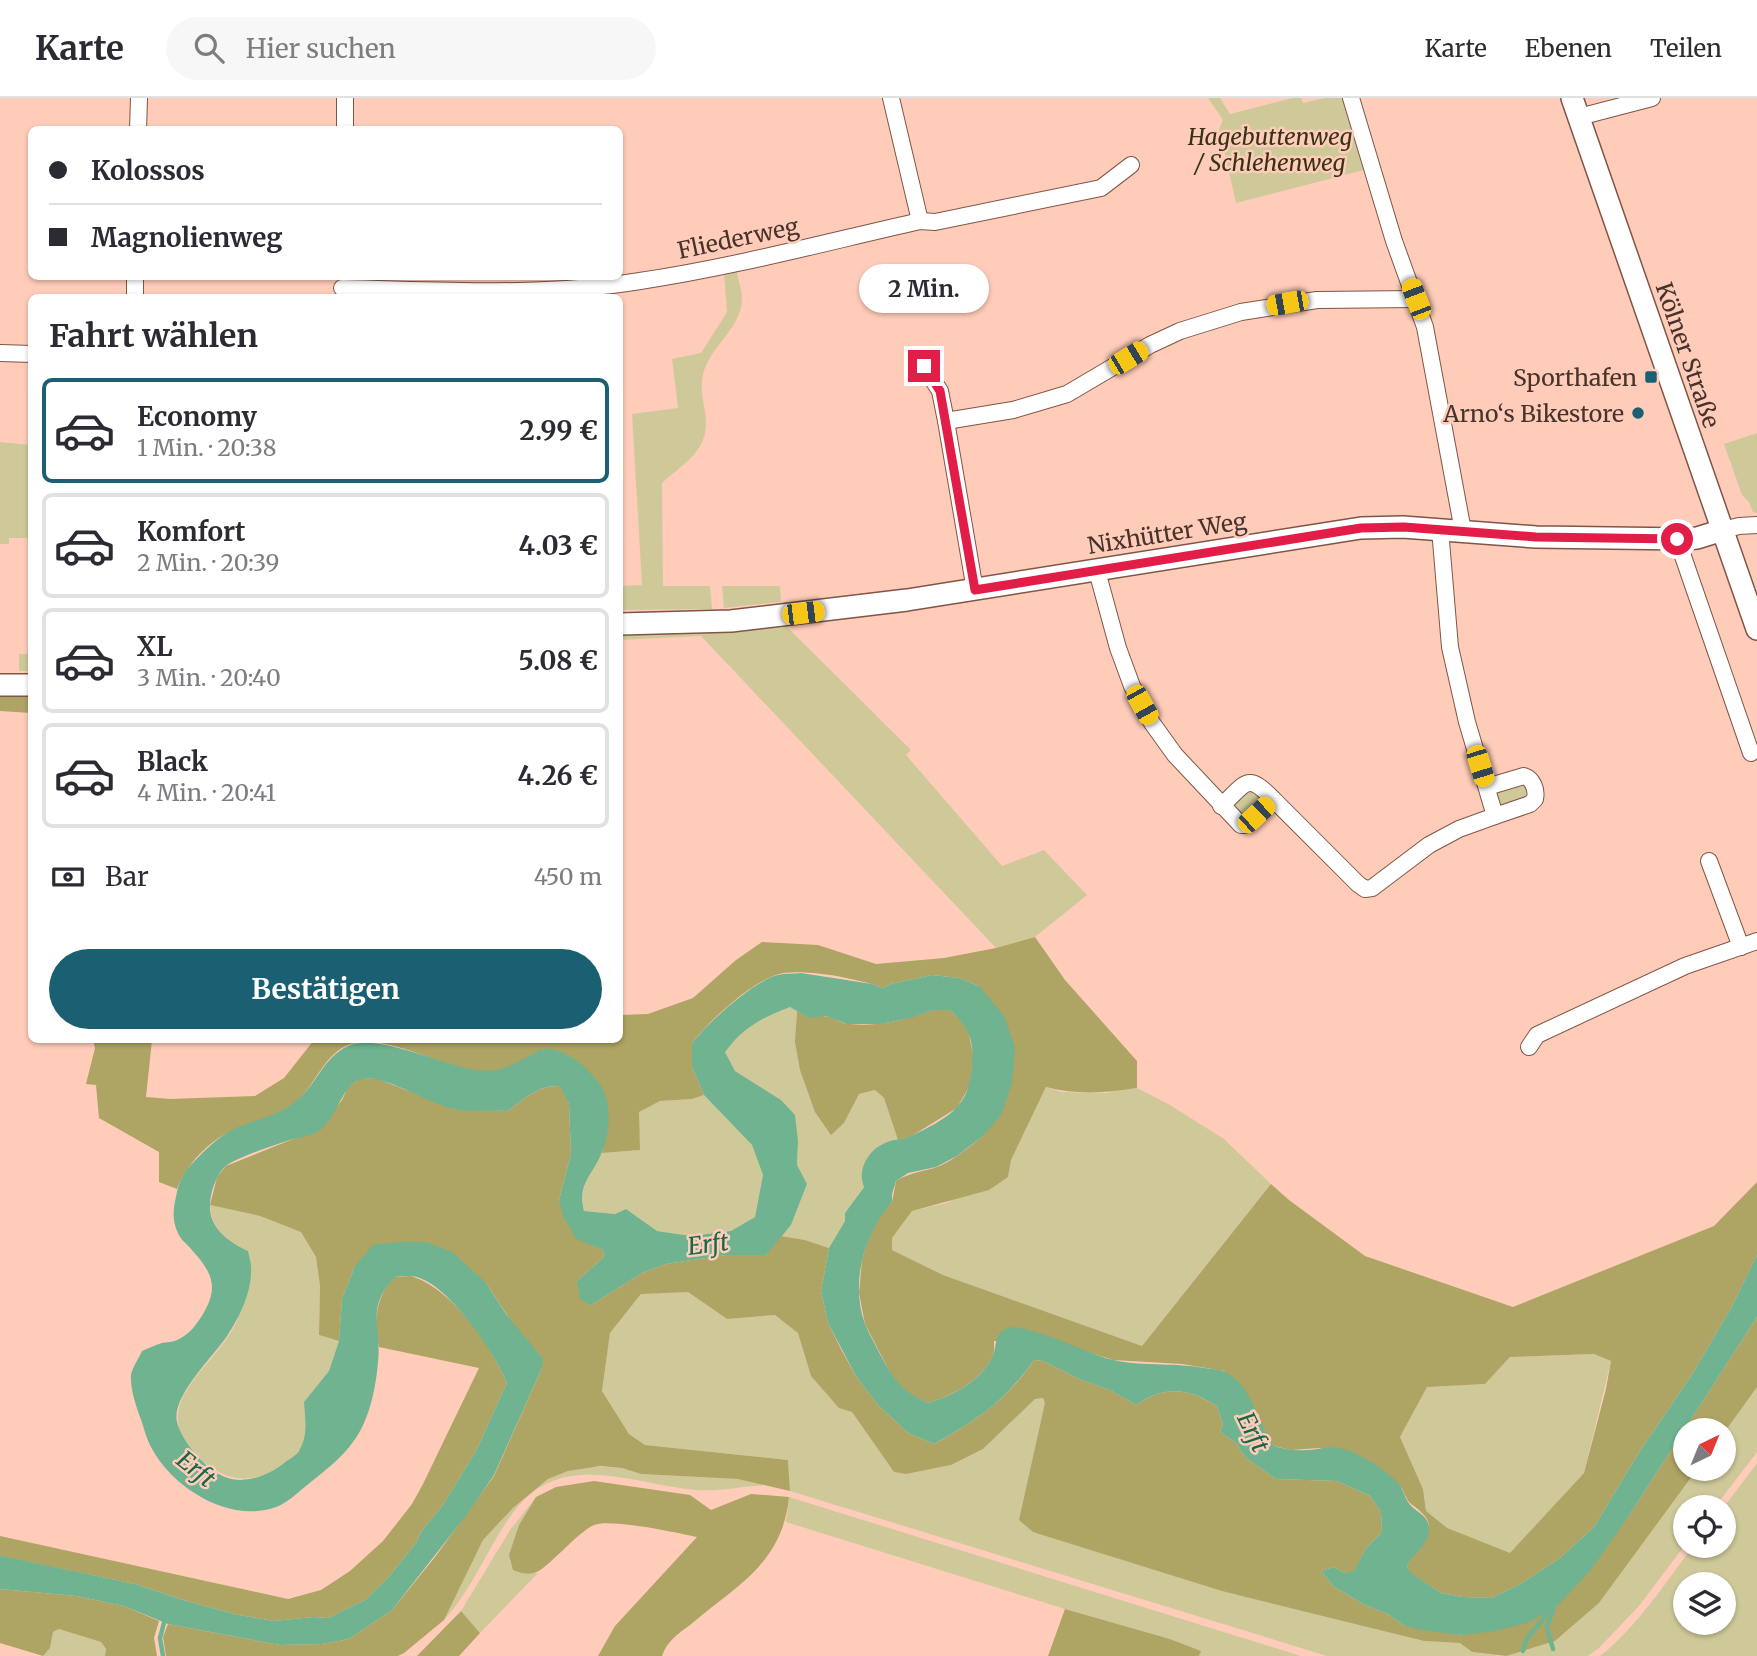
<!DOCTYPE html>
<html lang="de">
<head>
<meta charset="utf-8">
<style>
	:root { --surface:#fff; --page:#f7f7f7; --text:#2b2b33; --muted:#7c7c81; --line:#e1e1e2; --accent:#1b5f72 }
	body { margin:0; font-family:Merriweather,serif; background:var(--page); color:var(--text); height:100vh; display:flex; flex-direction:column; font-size:26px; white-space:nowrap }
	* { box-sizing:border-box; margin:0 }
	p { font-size:23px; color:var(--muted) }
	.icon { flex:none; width:38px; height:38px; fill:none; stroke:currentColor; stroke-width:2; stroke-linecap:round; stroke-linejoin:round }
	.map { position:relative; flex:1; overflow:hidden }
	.details { position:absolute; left:28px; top:196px; width:595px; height:749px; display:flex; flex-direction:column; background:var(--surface); border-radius:10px; box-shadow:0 2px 5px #0004 }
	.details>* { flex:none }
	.banner { position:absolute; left:28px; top:28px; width:595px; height:154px; border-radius:10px; box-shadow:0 2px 5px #0004; display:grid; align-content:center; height:154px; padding:0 21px; background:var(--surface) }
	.needle { width:46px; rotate:43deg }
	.buttons { position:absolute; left:1673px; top:1320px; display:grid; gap:14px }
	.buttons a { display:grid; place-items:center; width:63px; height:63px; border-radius:50%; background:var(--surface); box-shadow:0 2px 5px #0004; font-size:35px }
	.end { position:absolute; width:32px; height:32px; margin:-16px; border:9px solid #e11d48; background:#fff; box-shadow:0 0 0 4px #fff }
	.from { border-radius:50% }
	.bubble { position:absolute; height:49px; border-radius:24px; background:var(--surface); box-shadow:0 2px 5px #0004; font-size:23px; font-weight:700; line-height:49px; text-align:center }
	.car { position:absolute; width:21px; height:42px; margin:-21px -10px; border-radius:9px; box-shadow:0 0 5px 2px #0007; background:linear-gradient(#f5c518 24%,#345 0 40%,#f5c518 0 76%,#345 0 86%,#f5c518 0) }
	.banner b { display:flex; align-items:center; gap:24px; height:66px; font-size:26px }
	.banner b+b { border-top:2px solid var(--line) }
	.banner i { width:18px; height:18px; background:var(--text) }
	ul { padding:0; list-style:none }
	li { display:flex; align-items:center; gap:21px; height:105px; margin:0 14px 10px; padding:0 7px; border:4px solid var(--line); border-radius:10px }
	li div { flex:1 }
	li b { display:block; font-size:26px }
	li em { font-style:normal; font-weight:700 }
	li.selected { border-color:var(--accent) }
	li>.icon { width:63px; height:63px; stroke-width:1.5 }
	h2 { padding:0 21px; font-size:32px; line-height:84px }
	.pay { display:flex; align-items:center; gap:18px; height:77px; padding:0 21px; font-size:26px }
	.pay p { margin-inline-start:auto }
	.primary-button { display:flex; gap:14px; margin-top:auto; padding:14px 21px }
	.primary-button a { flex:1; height:80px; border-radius:42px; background:var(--accent); color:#fff; font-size:28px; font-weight:700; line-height:80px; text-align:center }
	header { display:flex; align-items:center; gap:42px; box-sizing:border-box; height:98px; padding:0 35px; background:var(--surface); border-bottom:2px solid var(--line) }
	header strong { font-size:33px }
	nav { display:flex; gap:38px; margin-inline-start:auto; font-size:24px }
	.search { width:490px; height:63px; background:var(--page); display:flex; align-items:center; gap:18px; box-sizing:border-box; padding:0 24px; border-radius:38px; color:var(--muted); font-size:26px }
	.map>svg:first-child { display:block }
	.green { fill:#cfc99a; fill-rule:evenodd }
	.forest { fill:#aea464; fill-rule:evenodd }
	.water { fill:#6fb391 }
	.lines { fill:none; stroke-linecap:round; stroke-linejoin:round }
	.stream { stroke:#6fb391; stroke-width:4.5 }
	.street-casing { stroke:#805545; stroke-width:18 }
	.secondary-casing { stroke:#805545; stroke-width:24 }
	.street { stroke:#fff; stroke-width:16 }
	.secondary { stroke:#fff; stroke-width:21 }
	.route { stroke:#e11d48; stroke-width:9 }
	.poi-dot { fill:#1b5f72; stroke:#ffccba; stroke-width:2.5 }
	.labels { text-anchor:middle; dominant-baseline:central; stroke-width:5; stroke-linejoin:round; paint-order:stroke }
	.park-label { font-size:23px; font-style:italic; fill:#373215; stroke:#ffccba }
	.street-label { font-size:23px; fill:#47332b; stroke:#ffccba }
	.poi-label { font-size:23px; fill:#47332b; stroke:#ffccba; text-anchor:end }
	.water-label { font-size:24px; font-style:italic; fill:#166746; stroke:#ffccba }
</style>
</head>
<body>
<header>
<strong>Karte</strong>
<div class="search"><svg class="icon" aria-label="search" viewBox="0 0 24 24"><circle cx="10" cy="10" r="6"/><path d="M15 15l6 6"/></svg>Hier suchen</div>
<nav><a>Karte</a><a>Ebenen</a><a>Teilen</a></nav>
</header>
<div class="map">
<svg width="1757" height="1558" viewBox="0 0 1757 1558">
	<rect width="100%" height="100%" fill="#ffccba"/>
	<!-- green -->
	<g class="green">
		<path d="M1208,0H1220L1230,16L1293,0H1301L1303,5L1325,0H1345L1364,72L1236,105L1219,31L1223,22Z"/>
		<path d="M737,174C738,182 742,192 742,201C741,234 705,250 702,283C700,304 711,319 703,342C696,360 675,373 662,385L663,488H710L712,511L622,512L621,488L642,487L632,316L678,310L672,261L701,255L727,214L724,176Z"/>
		<path d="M1757,335V415L1753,414L1749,404L1742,397L1724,346Z"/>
		<path d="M0,344L31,347V440H9V446H0Z"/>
		<path d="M722,488H780L781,504L724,510Z"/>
		<path d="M783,525L911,652L906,657L1002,768L1044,752L1087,797L1035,839L996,850L701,538L620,542V532Z"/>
		<rect x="19" y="556" width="12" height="17"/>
		<path d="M1525,686L1531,699L1502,710L1498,707L1497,694Z"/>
		<path d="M1248,690L1261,699L1262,704L1244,719L1230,707Z"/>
		<path d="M790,909L797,913C792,969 806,988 831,1036L844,1025L859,996L875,992L884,1000L898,1042L885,1045L864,1088L845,1115V1123L829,1150L805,1142L781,1138L791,1127L807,1086L797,1067L798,1043L781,1002L735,973L725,954C745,928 760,920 790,909Z"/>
		<path d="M1046,989L1062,994L1106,995L1137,990L1170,1007L1224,1041L1271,1086L1142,1248L943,1177L892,1152V1140L912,1113L946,1105L1008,1079L1011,1062Z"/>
		<path d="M704,997L752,1047L763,1077L755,1119L731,1133L691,1138L657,1133L626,1111L615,1116L584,1113C579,1090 590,1073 602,1055L640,1052L638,1014L660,1003L692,1001Z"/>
		<path d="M210,1107L260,1118L301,1134L316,1159L320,1188L319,1237L339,1243L329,1273L304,1304C305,1319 308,1337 300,1352C297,1357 289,1362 284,1365C253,1389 225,1384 198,1359C142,1305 218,1269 237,1222C243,1206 245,1171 247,1153C227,1144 211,1131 210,1107Z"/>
		<path d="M688,1194L727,1221L775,1217L799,1235L811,1278L852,1314L894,1374L906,1376L951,1367L983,1351L1035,1301L1043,1300L1045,1305L1305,1513L1424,1543L1460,1545L1472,1554L1500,1558H1327L790,1393L788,1362L645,1347L629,1336L602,1293L610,1235L642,1195Z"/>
		<path d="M1594,1256L1611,1263L1584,1375L1510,1456L1447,1431L1426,1414L1423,1391L1400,1339L1427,1289L1485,1286L1510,1259Z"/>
		<path d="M1757,1289V1354L1715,1409H1685V1447L1639,1508L1599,1550L1588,1558H1506L1555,1543L1599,1505L1698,1370H1724V1335Z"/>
		<path d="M1757,1365V1558H1600C1637,1529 1665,1485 1694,1447H1724V1409ZM1685,1486H1724V1524H1685Z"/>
		<path d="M591,1368L622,1370L641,1376L738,1381L770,1387C745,1387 721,1394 696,1392C635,1387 563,1351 516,1411C489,1445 474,1490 444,1522L483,1442L513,1410L548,1381L568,1373Z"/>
		<path d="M536,1399L519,1427L524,1476L538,1475L480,1535L461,1513L510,1432Z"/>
		<path d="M789,1399L1301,1558H1199L1200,1553L1170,1541L1065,1511L786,1424Z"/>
		<path d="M59,1531L101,1544L106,1551L105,1558H43L50,1550L53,1534Z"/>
	</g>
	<!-- forest -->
	<g class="forest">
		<path d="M0,593H31V615L0,613Z"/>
		<path d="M1035,839L1065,882L1137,963V990C1107,995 1076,997 1046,989L1011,1062L1008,1079L989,1092L912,1113L892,1140V1152L943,1177L1142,1248L1271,1086L1289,1102L1365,1158L1513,1209L1714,1128L1757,1084V1157L1731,1210L1693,1275L1638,1356L1594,1429L1560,1460L1519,1487L1491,1500L1463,1499L1441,1495L1411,1476L1407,1469C1412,1453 1442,1433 1422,1415C1409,1402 1410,1410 1402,1390L1320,1350L1291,1352L1274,1348L1262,1332L1259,1317L1224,1273L1182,1266L1113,1262L1076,1250L994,1243C994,1249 995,1255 992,1260C980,1283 952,1298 928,1305L908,1296L895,1284L865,1226L859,1195L862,1162L870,1134L880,1117L892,1104L896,1083C909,1075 920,1074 934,1070C952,1064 968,1050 983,1038L979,888L959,880L932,877L891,886L883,890C860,881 799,869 776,877C749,886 709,923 692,945V969L704,997L692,1001L660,1003L639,1014L640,1052L602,1055L607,1034L544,951C530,958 511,972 496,974C452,978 393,934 351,946C325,954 316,986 297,1003C279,1018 255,1023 234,1032C209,1042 186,1067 177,1091L159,1084V1054L99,1020L96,987L86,986L95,950L93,942H152L146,999L170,1001L255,998L284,980L314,942H620V917L648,916L693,900L736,862L762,844L818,847L876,866L944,860L996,850ZM1594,1256L1611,1263L1606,1291L1584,1375L1510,1455L1447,1430L1426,1413L1423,1391L1400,1339L1427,1289L1485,1286L1510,1259Z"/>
		<path d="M932,912H950L968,929L973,958L970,987L957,1010L910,1039L898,1042L884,1000L875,992L859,996L844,1025L831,1037L815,1014L800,972L795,944L797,913C814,924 814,915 829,919C836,921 842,926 850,926C878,929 906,922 932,912Z"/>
		<path d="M361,980L378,981L454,1011L507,1013C525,1001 537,987 561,988L569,1006L571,1056L559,1102L576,1140L603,1152L604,1159L577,1183L591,1207L642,1175L666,1166L726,1157H766L781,1138L805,1142L829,1150L821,1193L828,1225L842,1253L856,1278L877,1306L908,1335L934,1346C976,1323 1007,1302 1034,1262L1043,1263L1081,1282L1110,1292L1136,1307C1166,1287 1187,1290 1217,1308L1223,1326L1220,1334L1236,1345L1246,1360L1276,1381L1337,1383L1370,1398L1381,1414L1382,1434L1366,1450L1354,1474L1345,1475L1334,1469L1321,1473L1333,1488L1365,1507L1388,1516L1403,1527L1462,1537L1628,1419L1757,1219V1289L1724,1335V1332H1685V1370H1698L1599,1505L1555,1543L1506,1558L1472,1554L1460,1545L1424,1543L1222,1493L1033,1434L1019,1422L1045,1305L1043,1300L1035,1301L983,1351L951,1367L906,1376L894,1374L852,1314L839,1310L811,1278L798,1235L775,1217L727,1221L688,1194L641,1196L610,1235L602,1293L629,1336L645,1347L788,1362L790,1393L738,1381L641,1376L622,1370L600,1368L568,1373L548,1381L513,1410L483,1442L444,1522L404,1555L398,1558H166L163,1539L168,1526L280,1547L322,1546L349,1541L392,1512L435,1459L494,1378L542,1270L486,1185L355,1168L342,1201L339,1243L319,1237L320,1188L316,1159L301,1134L260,1118L210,1107L217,1079L226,1068L288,1043L316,1034L342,1002L348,989Z"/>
		<path d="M410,1178C450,1188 492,1248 507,1285L477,1351L443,1407L421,1434L416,1445L388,1480L365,1502L328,1520L314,1519L273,1523L234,1516L183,1502L135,1486L0,1458V1438L288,1501L321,1492L350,1473L383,1443L412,1406L423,1386L479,1270L379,1249C374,1222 375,1200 394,1179Z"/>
		<path d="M594,1383L690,1397L711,1412L751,1396L789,1399C782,1467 736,1487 690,1527C678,1536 667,1543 662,1558H598L615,1528L697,1439C678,1435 610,1420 594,1427C576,1435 547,1472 534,1475C526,1477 521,1475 513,1472L509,1457L519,1427L536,1399L556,1389Z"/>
		<path d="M0,1491L76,1498L124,1508L159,1523L154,1540L157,1558H105L106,1551L101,1544L59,1531L53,1534L50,1550L43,1558L0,1545Z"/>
		<path d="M1065,1511L1170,1541L1201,1553L1199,1558H1048Z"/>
		<path d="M461,1513L480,1535L459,1558H417Z"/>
	</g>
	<!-- water -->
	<path class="water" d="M801,875L872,886L883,890L891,886L932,877L959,880L979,888L1004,918L1015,949L1012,985L1001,1017L983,1038L957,1058L936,1069L908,1075L896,1083L892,1096V1104C864,1135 850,1185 865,1226C869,1236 875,1246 880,1256C894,1282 900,1292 928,1305C952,1298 979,1284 992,1260C998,1249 992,1236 1008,1230C1022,1224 1089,1255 1109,1261C1139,1269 1173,1264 1204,1270C1211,1271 1219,1271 1225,1274C1253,1288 1257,1325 1274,1348C1284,1351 1295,1353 1306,1352C1317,1352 1327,1348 1338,1350C1356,1352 1390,1374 1401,1389C1404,1394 1405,1400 1408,1404C1415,1415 1430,1416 1429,1433C1428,1449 1411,1456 1407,1469L1412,1476L1441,1495L1463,1499L1491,1500L1519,1487L1560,1460L1594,1429L1638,1356L1693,1275L1731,1210L1757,1157V1219L1628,1419L1590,1473L1559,1506L1530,1524L1495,1533L1462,1537L1422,1532L1403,1527L1388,1516L1365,1507L1333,1488L1321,1473L1334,1469L1345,1475L1354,1473L1366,1450L1382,1434L1381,1414L1370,1398L1337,1383L1276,1381L1246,1360L1236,1345L1220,1334L1223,1326L1217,1308C1188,1290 1165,1287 1136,1307L1110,1292L1081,1282L1043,1263L1034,1262C1004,1304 979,1321 934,1346L908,1335L877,1306L856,1278L828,1225L821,1193L829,1150L845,1123V1115L864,1089C857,1072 868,1052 885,1045C893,1041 903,1042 911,1038C925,1031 947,1021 957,1009C969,996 971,980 972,964C974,939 967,928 950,912H932L911,920L880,926H847L826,918L809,920L790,909C761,920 744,929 725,954L735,973L781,1002L795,1017L798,1043L797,1067L807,1086L791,1127L766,1157H726L666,1166L642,1175L591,1207L580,1201L577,1183L604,1159L603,1152L576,1141L563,1118L559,1102L571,1056L569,1006L560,988C537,987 525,1001 507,1013C490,1012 470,1014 454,1011C428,1006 386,977 363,981C342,983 337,1023 316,1035C308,1038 298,1040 290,1042C275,1047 237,1059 226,1068C215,1077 209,1098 210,1112C212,1132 230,1145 248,1153C249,1159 252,1167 251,1174C251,1195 239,1220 227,1238C214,1258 171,1298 177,1324C182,1344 205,1371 225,1379C245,1387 269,1377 284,1365C289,1361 298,1357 300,1351C308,1337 305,1320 304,1304L329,1273L339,1243L342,1201L355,1168L373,1147L398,1144H426L452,1154L486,1185L506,1216L543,1261L542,1270L494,1377L468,1415L392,1512L349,1541L322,1546L280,1547L168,1526L124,1508L76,1498L0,1491V1458H2L135,1486L183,1502L234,1516L273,1523L314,1519L328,1520L365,1502L388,1480L416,1445L421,1434L443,1407L477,1351L507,1285C496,1256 451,1192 422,1181C413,1177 404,1178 395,1179C365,1210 382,1228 378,1264C376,1289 369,1324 353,1344C341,1361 322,1375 306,1388C297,1395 287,1405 276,1409C230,1426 172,1390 151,1349C146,1340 144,1329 140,1319C136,1307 130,1291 131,1277C132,1270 139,1260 142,1253C149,1250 155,1247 162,1245C167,1244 173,1244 177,1242C189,1237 197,1226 203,1216C220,1188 211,1173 191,1151C187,1146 180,1141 178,1135C172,1123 173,1111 176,1099C178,1088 181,1079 188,1070C201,1056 215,1041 232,1032C253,1022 276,1019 295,1004C316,988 323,959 348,948C377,934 444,968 476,972C500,975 510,968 531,957C535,955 541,951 545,951C567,951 589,970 601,988C612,1005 610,1035 602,1054C593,1077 577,1085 584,1113L615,1116L626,1111L657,1133L691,1138L731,1133L755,1119L763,1077L752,1047L704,997L692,969V945C708,925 753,883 778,877C785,875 794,876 801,875Z"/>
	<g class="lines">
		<!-- stream -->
		<g class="stream">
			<path d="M1553,1551L1547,1529L1553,1512"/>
			<path d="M1523,1553L1526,1542L1556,1505"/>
			<path d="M163,1558L160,1540L165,1521"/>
		</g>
		<defs>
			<g id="street">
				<path d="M891,0L920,123"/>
				<path d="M1351,0L1394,143L1425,229L1463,433"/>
				<path d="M1579,19L1652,0"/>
				<path d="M138,32L139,0"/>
				<path d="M345,32V0"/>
				<path d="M342,190C441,192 541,199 640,183C734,169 827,144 920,123L935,124L1101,90L1131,67"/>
				<path d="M135,200V178"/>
				<path d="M0,255L32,256"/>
				<path d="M924,268L940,293L946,323L1013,312L1067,296L1150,247L1180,233L1241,214L1317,202L1416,201"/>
				<path d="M946,323L975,492"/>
				<path d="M1723,432L1739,428L1757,427"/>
				<path d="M1677,441L1751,655"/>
				<path d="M1097,473L1118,550L1132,588L1152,625L1175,657L1241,727H1245L1273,701L1358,786L1365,791L1372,790L1429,747L1459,731L1495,718L1467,624L1450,549L1440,431"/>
				<path d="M1487,689L1524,678C1533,681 1537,692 1535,701L1530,706L1495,718"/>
				<path d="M1221,708C1246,686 1246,673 1273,701"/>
				<path d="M1709,763L1741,849"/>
				<path d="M1529,949L1537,937L1685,868L1757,843"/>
			</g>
			<g id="secondary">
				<path d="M1572,0L1757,531"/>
				<path d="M620,526L731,523L907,502L1361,430L1403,429L1536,439L1686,441L1697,440L1723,432"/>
				<path d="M0,587H32"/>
			</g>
		</defs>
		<!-- street casing -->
		<use href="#street" class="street-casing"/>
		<!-- secondary casing -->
		<use href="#secondary" class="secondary-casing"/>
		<!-- street -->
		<use href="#street" class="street"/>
		<!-- secondary -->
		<use href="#secondary" class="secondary"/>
	</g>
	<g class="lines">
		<!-- route -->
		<path class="route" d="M924,268L940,293L975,492L1361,430L1404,429L1536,439L1677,441"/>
	</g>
	<!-- markers -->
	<g class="poi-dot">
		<rect x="1644" y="272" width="14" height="14" rx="3.5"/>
		<circle cx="1638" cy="315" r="7"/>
	</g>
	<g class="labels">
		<!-- park labels -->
		<g class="park-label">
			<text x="1270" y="38">Hagebuttenweg<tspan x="1270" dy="26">/ Schlehenweg</tspan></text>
		</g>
		<!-- street labels -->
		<g class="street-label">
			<text transform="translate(738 140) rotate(-12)">Fliederweg</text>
			<text transform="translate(1688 257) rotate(71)">Kölner Straße</text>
			<text transform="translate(1167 435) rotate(-9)">Nixhütter Weg</text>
		</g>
		<!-- poi labels -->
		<g class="poi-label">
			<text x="1637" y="279">Sporthafen</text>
			<text x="1624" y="315">Arno‘s Bikestore</text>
		</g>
		<!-- water labels -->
		<g class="water-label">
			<text transform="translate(708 1146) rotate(-7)">Erft</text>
			<text transform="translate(1253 1334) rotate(64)">Erft</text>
			<text transform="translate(196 1371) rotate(39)">Erft</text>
		</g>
	</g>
</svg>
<div class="buttons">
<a><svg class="needle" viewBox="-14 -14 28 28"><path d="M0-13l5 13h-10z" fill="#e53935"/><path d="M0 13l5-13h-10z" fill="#7c7c81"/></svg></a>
<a><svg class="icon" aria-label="locate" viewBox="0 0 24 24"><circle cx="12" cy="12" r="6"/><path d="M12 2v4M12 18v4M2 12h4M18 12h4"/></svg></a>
<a><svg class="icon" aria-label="layers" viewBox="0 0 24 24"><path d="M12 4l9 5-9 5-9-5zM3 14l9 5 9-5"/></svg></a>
</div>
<i class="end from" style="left:1677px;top:441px"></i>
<i class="end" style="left:924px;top:268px"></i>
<div class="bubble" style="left:859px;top:166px;width:130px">2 Min.</div>
<i class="car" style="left:1416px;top:201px;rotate:339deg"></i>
<i class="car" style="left:1287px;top:205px;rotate:260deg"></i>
<i class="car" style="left:1128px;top:260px;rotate:59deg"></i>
<i class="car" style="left:803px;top:515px;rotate:83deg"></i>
<i class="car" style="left:1142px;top:607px;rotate:151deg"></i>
<i class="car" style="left:1480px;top:668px;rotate:163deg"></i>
<i class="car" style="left:1256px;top:717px;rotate:47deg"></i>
<div class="banner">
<b><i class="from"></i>Kolossos</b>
<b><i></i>Magnolienweg</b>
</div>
<section class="details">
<h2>Fahrt wählen</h2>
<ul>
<li class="selected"><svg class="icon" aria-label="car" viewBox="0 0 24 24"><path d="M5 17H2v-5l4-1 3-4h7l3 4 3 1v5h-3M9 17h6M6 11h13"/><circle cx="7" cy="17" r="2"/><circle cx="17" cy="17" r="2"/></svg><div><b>Economy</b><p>1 Min. · 20:38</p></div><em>2.99 €</em></li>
<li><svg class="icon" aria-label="car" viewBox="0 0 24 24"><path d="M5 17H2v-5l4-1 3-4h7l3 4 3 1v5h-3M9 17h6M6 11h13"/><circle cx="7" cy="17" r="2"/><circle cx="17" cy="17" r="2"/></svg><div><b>Komfort</b><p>2 Min. · 20:39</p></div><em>4.03 €</em></li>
<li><svg class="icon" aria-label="car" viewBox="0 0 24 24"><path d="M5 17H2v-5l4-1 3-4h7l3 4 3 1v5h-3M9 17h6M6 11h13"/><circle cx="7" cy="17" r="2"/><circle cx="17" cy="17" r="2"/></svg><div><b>XL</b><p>3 Min. · 20:40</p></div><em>5.08 €</em></li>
<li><svg class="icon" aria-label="car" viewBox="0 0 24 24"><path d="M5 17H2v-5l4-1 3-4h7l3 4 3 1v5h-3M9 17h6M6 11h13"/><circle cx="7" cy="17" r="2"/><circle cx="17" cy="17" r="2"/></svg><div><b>Black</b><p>4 Min. · 20:41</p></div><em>4.26 €</em></li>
</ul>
<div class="pay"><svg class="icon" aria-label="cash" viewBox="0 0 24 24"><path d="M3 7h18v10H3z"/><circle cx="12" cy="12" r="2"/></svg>Bar<p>450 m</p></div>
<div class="primary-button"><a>Bestätigen</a></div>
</section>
</div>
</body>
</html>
